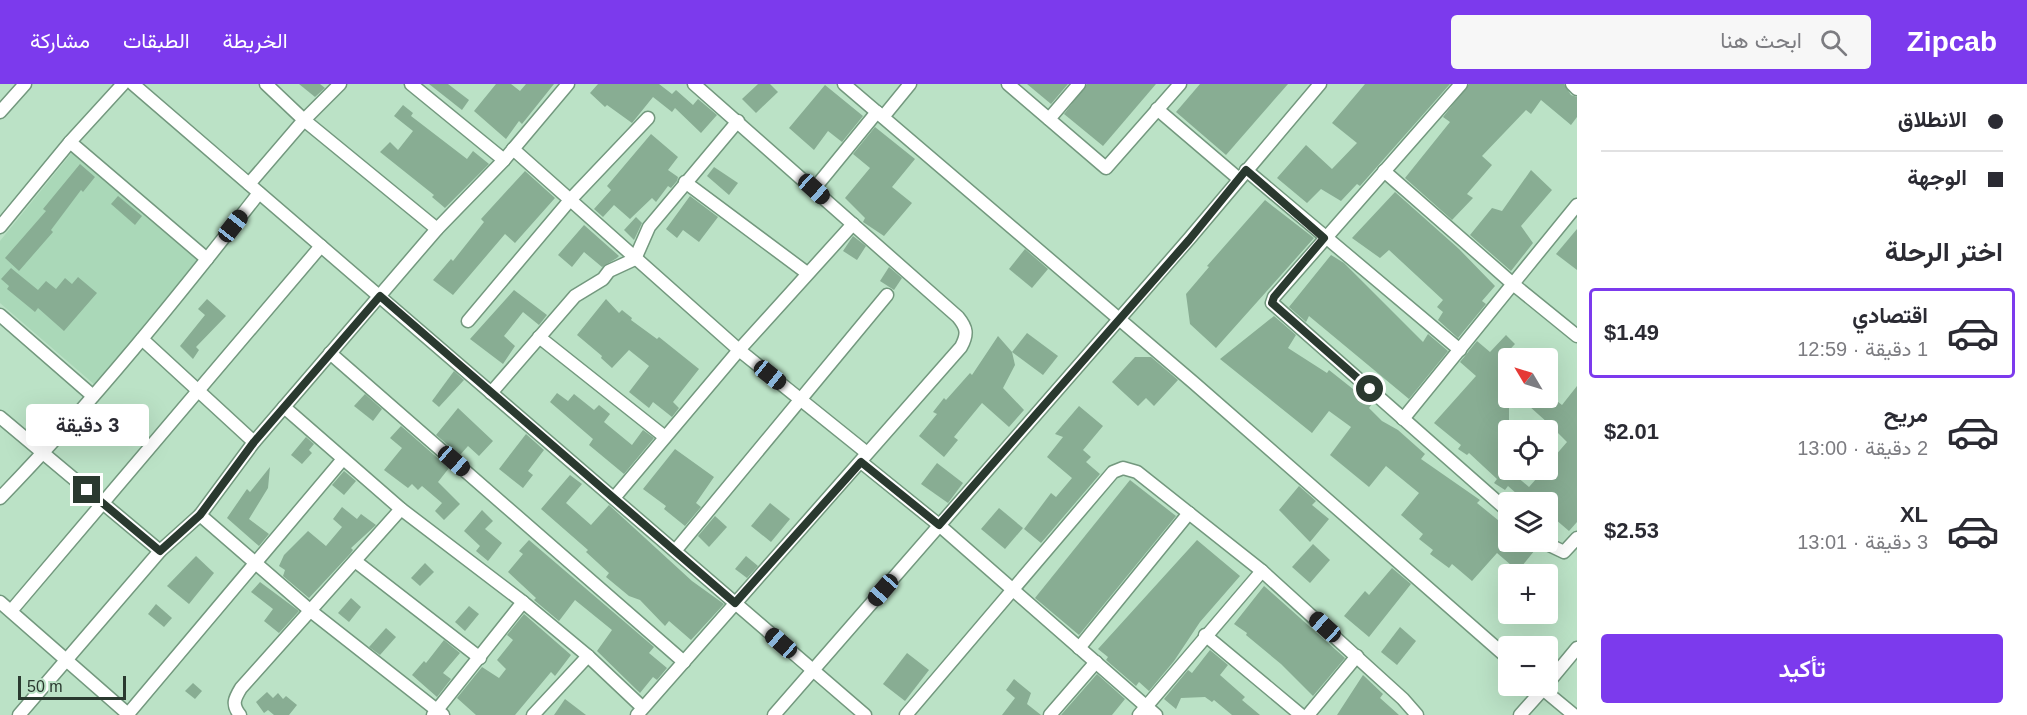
<!DOCTYPE html>
<html lang="ar">
<head>
<meta charset="utf-8">
<style>
	:root { --surface:#fff; --page:#f7f7f7; --text:#2b2b33; --muted:#7c7c81; --line:#e1e1e2; --accent:#7c3aed }
	body { margin:0; font-family:Arial,Vazirmatn,sans-serif; background:var(--page); color:var(--text); direction:rtl; height:100vh; display:flex; flex-direction:column; font-size:22px; white-space:nowrap }
	* { box-sizing:border-box; margin:0 }
	p { font-size:20px; color:var(--muted) }
	.icon { flex:none; width:33px; height:33px; fill:none; stroke:currentColor; stroke-width:2; stroke-linecap:round; stroke-linejoin:round }
	.map { position:relative; flex:1; overflow:hidden; direction:ltr }
	.panel { display:flex; flex-direction:column; background:var(--surface); width:450px }
	.panel>* { flex:none }
	.hud { display:grid; align-content:center; height:132px; padding:0 24px; background:var(--surface) }
	.needle { width:39px; rotate:308deg }
	.controls { position:absolute; left:1498px; top:264px; display:grid; gap:12px }
	.controls a { display:grid; place-items:center; width:60px; height:60px; border-radius:6px; background:var(--surface); box-shadow:0 6px 24px #0002; font-size:30px }
	.scale { position:absolute; left:18px; bottom:15px; width:108px; box-sizing:border-box; padding-left:6px; border:3px solid #2a392f; border-top:0; font-size:16px; line-height:21px; white-space:nowrap; color:#2a392f; -webkit-text-stroke:4px #bbe2c6; paint-order:stroke }
	.end { position:absolute; width:27px; height:27px; margin:-14px; border:8px solid #2a392f; background:#fff; box-shadow:0 0 0 3px #fff }
	.from { border-radius:50% }
	.bubble { position:absolute; height:42px; border-radius:6px; background:var(--surface); box-shadow:0 6px 24px #0002; font-size:20px; font-weight:600; line-height:42px; text-align:center; direction:rtl }
	.car { position:absolute; width:18px; height:36px; margin:-18px -9px; border-radius:8px; box-shadow:0 0 4px 2px #0007; background:linear-gradient(#222 24%,#8ab4d8 0 40%,#222 0 76%,#8ab4d8 0 86%,#222 0) }
	.hud b { display:flex; align-items:center; gap:21px; height:57px; font-size:22px }
	.hud b+b { border-top:2px solid var(--line) }
	.hud i { width:15px; height:15px; background:var(--text) }
	ul { padding:0; list-style:none }
	li { display:flex; align-items:center; gap:18px; height:90px; margin:0 12px 9px; padding:0 12px; border:3px solid transparent; border-radius:6px }
	li div { flex:1 }
	li b { display:block; font-size:22px }
	li em { font-style:normal; font-weight:600 }
	li.on { border-color:var(--accent) }
	li>.icon { width:54px; height:54px; stroke-width:1.5 }
	h2 { padding:0 24px; font-size:27px; line-height:72px }
	.action { display:flex; gap:12px; margin-top:auto; padding:12px 24px }
	.action a { flex:1; height:69px; border-radius:6px; background:var(--accent); color:#fff; font-size:24px; font-weight:600; line-height:69px; text-align:center }
	header { display:flex; align-items:center; gap:36px; box-sizing:border-box; height:84px; padding:0 30px; background:var(--accent); color:#fff }
	header strong { font-size:28px }
	nav { display:flex; gap:33px; margin-inline-start:auto; font-size:21px }
	.search { width:420px; height:54px; background:var(--page); display:flex; align-items:center; gap:15px; box-sizing:border-box; padding:0 21px; border-radius:6px; color:var(--muted); font-size:22px }
	main { display:flex; flex:1; min-height:0 }
	.map>svg:first-child { display:block }
	.built { fill:#aad8b8 }
	.building { fill:#88ad93 }
	.lines { fill:none; stroke-linecap:round; stroke-linejoin:round }
	.street-casing { stroke:#73987e; stroke-width:15 }
	.street { stroke:#fff; stroke-width:12 }
	.route { stroke:#2a392f; stroke-width:8 }
</style>
</head>
<body>
<header>
<strong>Zipcab</strong>
<div class="search"><svg class="icon" aria-label="search" viewBox="0 0 24 24"><circle cx="10" cy="10" r="6"/><path d="M15 15l6 6"/></svg>ابحث هنا</div>
<nav><a>الخريطة</a><a>الطبقات</a><a>مشاركة</a></nav>
</header>
<main>
<section class="panel">
<div class="hud">
<b><i class="from"></i>الانطلاق</b>
<b><i></i>الوجهة</b>
</div>
<h2>اختر الرحلة</h2>
<ul>
<li class="on"><svg class="icon" aria-label="car" viewBox="0 0 24 24"><path d="M5 17H2v-5l4-1 3-4h7l3 4 3 1v5h-3M9 17h6M6 11h13"/><circle cx="7" cy="17" r="2"/><circle cx="17" cy="17" r="2"/></svg><div><b>اقتصادي</b><p>1 دقيقة · 12:59</p></div><em>$1.49</em></li>
<li><svg class="icon" aria-label="car" viewBox="0 0 24 24"><path d="M5 17H2v-5l4-1 3-4h7l3 4 3 1v5h-3M9 17h6M6 11h13"/><circle cx="7" cy="17" r="2"/><circle cx="17" cy="17" r="2"/></svg><div><b>مريح</b><p>2 دقيقة · 13:00</p></div><em>$2.01</em></li>
<li><svg class="icon" aria-label="car" viewBox="0 0 24 24"><path d="M5 17H2v-5l4-1 3-4h7l3 4 3 1v5h-3M9 17h6M6 11h13"/><circle cx="7" cy="17" r="2"/><circle cx="17" cy="17" r="2"/></svg><div><b>XL</b><p>3 دقيقة · 13:01</p></div><em>$2.53</em></li>
</ul>
<div class="action"><a>تأكيد</a></div>
</section>
<div class="map">
<svg width="1577" height="631" viewBox="0 0 1577 631">
	<rect width="100%" height="100%" fill="#bbe2c6"/>
	<!-- built -->
	<path class="built" d="M74,66L199,175L95,301L0,219V157Z"/>
	<!-- building -->
	<g class="building">
		<path d="M299,0H320L325,4L315,13Z"/>
		<path d="M429,0H448L469,16L462,26Z"/>
		<path d="M496,0H511L520,7L526,0H554L522,40L519,37L506,55L474,27Z"/>
		<path d="M598,0H659L672,10L676,6L693,21L698,15L717,31L701,49L675,24L672,28L653,13L632,39L607,21L605,23L590,9Z"/>
		<path d="M758,0H770L778,8L756,29L742,15Z"/>
		<path d="M1027,0H1068L1051,20Z"/>
		<path d="M1087,0H1156L1103,62L1064,30Z"/>
		<path d="M1200,0H1288L1226,71L1176,28Z"/>
		<path d="M1365,0H1450L1360,102L1357,100L1341,117L1321,105L1307,119L1277,94L1306,61L1332,85L1357,59L1332,39Z"/>
		<path d="M1469,0H1564L1571,11L1577,13V33L1571,41L1541,16L1531,30L1526,26L1482,72L1492,81L1467,110L1473,114L1452,136L1405,94L1450,38L1443,33Z"/>
		<path d="M825,1L863,32L842,58L828,47L814,66L789,44Z"/>
		<path d="M403,21L413,29L411,32L467,75L473,67L489,80L445,124L432,113L434,111L380,68L390,58L398,66L413,47L394,32Z"/>
		<path d="M875,43L915,75L892,103L912,119L884,152L863,138L865,134L845,114L870,84L853,70Z"/>
		<path d="M651,50L678,73L668,86L678,93L677,97L671,104L668,102L656,118L652,114L630,135L614,121L603,133L594,125L611,106L607,102Z"/>
		<path d="M80,80L95,93L83,108L81,106L51,146L53,148L19,187L5,174L46,127L43,125Z"/>
		<path d="M714,83L738,99L729,111L707,92Z"/>
		<path d="M1531,86L1552,106L1521,142L1533,159L1511,187L1470,151L1492,124L1502,127Z"/>
		<path d="M525,87L555,114L515,159L505,150L453,211L433,196L451,175L453,177L484,138L481,135Z"/>
		<path d="M1395,108L1459,165L1495,202L1482,217L1486,220L1458,254L1438,236L1443,228L1437,223L1443,216L1389,166L1380,174L1352,154Z"/>
		<path d="M118,112L142,132L135,141L111,120Z"/>
		<path d="M690,112L718,133L699,158L683,146L677,154L666,145Z"/>
		<path d="M1265,116L1314,154L1216,264L1190,240L1186,210L1209,183L1207,182Z"/>
		<path d="M636,133L642,139L634,156L624,146Z"/>
		<path d="M584,141L619,172L617,174L602,183L584,168L572,183L558,171Z"/>
		<path d="M1577,145V186L1556,170Z"/>
		<path d="M853,152L866,162L857,176L843,167Z"/>
		<path d="M1025,165L1048,185L1032,204L1009,185Z"/>
		<path d="M1331,171L1344,179L1423,258L1428,250L1448,267L1409,315L1309,232L1306,238L1289,223Z"/>
		<path d="M889,183L902,194L894,206L880,197Z"/>
		<path d="M11,184L38,206L46,197L56,205L65,194L72,200L78,193L97,209L64,247L38,224L35,228L7,205L9,202L1,195Z"/>
		<path d="M514,206L547,231L539,241L523,228L504,252L515,262L503,280L470,255Z"/>
		<path d="M207,215L226,232L196,263L199,266L193,275L180,262L205,231L198,225Z"/>
		<path d="M606,215L619,229L622,226L632,234L631,236L657,255L659,253L699,285L673,318L679,324L672,333L653,318L649,324L629,308L649,282L629,266L612,284L601,274L602,272L577,251Z"/>
		<path d="M1274,232L1296,251L1288,264L1327,289L1329,286L1353,305L1354,303L1372,320L1369,324L1382,337L1398,346L1425,370L1421,375L1480,416L1477,419L1509,445V458H1524L1535,466L1518,487L1497,469L1472,497L1452,480L1449,484L1430,470L1433,466L1419,455L1423,450L1401,431L1419,409L1386,382L1369,403L1330,371L1351,343L1329,327L1312,349L1220,275Z"/>
		<path d="M1027,249L1058,272L1043,291L1012,268Z"/>
		<path d="M1506,251L1515,260L1502,274L1509,280V386L1529,403L1544,386H1548V380L1567,358L1555,346H1542L1548,339L1520,314H1553L1562,321L1577,302V438L1569,447L1555,435L1548,442V418H1526L1508,402L1505,406L1494,399L1497,395L1469,369L1467,371L1458,365L1461,361L1434,339L1476,292L1460,278L1477,257L1490,268Z"/>
		<path d="M998,252L1012,268L1015,281L1003,304L1024,326L1009,343L982,319L954,353L958,356L944,373L919,352L937,330L933,328L944,314L946,316L970,289L972,291Z"/>
		<path d="M1135,273H1151L1178,296L1154,322L1146,314L1138,322L1112,298Z"/>
		<path d="M454,287L464,296L439,323L432,317Z"/>
		<path d="M557,309L568,317L574,310L594,326L599,321L610,330L604,338L632,361L643,346L654,354L624,390L589,361L593,355L550,318Z"/>
		<path d="M365,310L382,325L373,337L354,322Z"/>
		<path d="M1079,322L1103,342L1083,366L1091,373L1086,378L1100,390L1041,459L1024,445L1051,409L1056,413L1072,394L1047,373L1063,353L1055,350Z"/>
		<path d="M458,324L493,357L479,372L468,362L460,371L436,351Z"/>
		<path d="M401,342L449,384L438,398L460,420L444,436L435,427L442,419L422,402L418,406L412,400L408,404L384,386L402,364L390,354Z"/>
		<path d="M526,350L544,366L528,387L533,391L523,404L499,385Z"/>
		<path d="M306,353L314,360L309,366L312,369L302,380L291,371Z"/>
		<path d="M675,365L714,393L696,419L701,423L685,442L664,425L666,422L643,405Z"/>
		<path d="M937,379L963,399L948,419L921,400Z"/>
		<path d="M270,383L268,404L249,435L269,450L259,462L227,434L247,405L250,408Z"/>
		<path d="M344,387L356,397L344,411L332,401Z"/>
		<path d="M570,391L582,400L566,419L591,441L609,421L692,497L724,520L691,556L669,537L665,542L640,516L629,512L606,493L609,489L586,468L588,466L541,425Z"/>
		<path d="M1130,396L1176,432L1079,551L1035,514Z"/>
		<path d="M1299,402L1316,417L1312,421L1329,435L1310,458L1279,426Z"/>
		<path d="M770,419L790,435L771,458L751,442Z"/>
		<path d="M342,423L357,435L361,430L376,441L351,464L353,466L350,470L309,514L283,492L285,486L279,482L284,471L308,447L326,462L342,443L333,435Z"/>
		<path d="M999,424L1023,444L1005,465L981,445Z"/>
		<path d="M482,426L493,437L485,445L502,459L488,477L476,467L480,462L464,447Z"/>
		<path d="M715,432L727,443L709,463L698,452Z"/>
		<path d="M529,456L654,563L649,569L667,584L657,596L653,593L640,609L597,567L612,546L575,516L559,537L534,516L536,514L508,488L523,470L519,467Z"/>
		<path d="M1197,456L1240,492L1200,538L1174,577L1149,607L1139,598L1136,602L1106,576L1108,573L1098,565Z"/>
		<path d="M1313,460L1330,476L1310,499L1292,483Z"/>
		<path d="M196,472L214,489L189,520L167,502Z"/>
		<path d="M746,472L758,482L747,494L735,485Z"/>
		<path d="M425,479L434,488L420,502L411,494Z"/>
		<path d="M1392,484L1411,500L1369,553L1344,532L1365,507L1369,511Z"/>
		<path d="M260,498L299,527L279,549L264,537L273,525L251,508Z"/>
		<path d="M1264,502L1345,574L1313,612L1281,580L1246,551L1247,549L1234,540Z"/>
		<path d="M351,514L361,523L349,538L338,529Z"/>
		<path d="M156,520L172,534L164,543L148,530Z"/>
		<path d="M469,522L479,530L465,547L455,538Z"/>
		<path d="M524,530L571,571L555,592L551,588L515,631H476L457,614L482,583L499,594L506,585L497,576L513,556L507,551Z"/>
		<path d="M1400,543L1416,557L1397,581L1381,568Z"/>
		<path d="M386,544L396,553L380,571L369,563Z"/>
		<path d="M444,556L460,569L443,589L451,595L437,613L412,591L424,577L426,579Z"/>
		<path d="M1210,566L1228,581L1220,591L1245,613L1242,616L1260,631H1232L1214,616L1212,618L1205,613L1181,614L1176,625L1164,615L1188,586L1192,589Z"/>
		<path d="M907,569L929,586L905,617L883,600Z"/>
		<path d="M1097,590L1125,615L1112,631H1061Z"/>
		<path d="M1363,591L1383,610L1380,614L1399,631H1337Z"/>
		<path d="M1014,595L1031,609L1027,620L1041,631H1002L1015,614L1006,606Z"/>
		<path d="M193,599L202,607L195,615L185,607Z"/>
		<path d="M267,608L273,614L278,609L283,615L286,612L297,621L289,631H274L268,626L264,629L256,618Z"/>
		<path d="M565,615L586,631H554Z"/>
	</g>
	<g class="lines">
		<defs>
			<g id="street">
				<path d="M133,0L865,631"/>
				<path d="M266,0L304,36L437,145"/>
				<path d="M411,0L504,76"/>
				<path d="M844,0L1194,299L1509,575"/>
				<path d="M1008,0L1106,84L1180,0"/>
				<path d="M1461,0L1274,213L1272,219L1509,428"/>
				<path d="M1572,0L1577,5"/>
				<path d="M1157,25L1239,95"/>
				<path d="M0,28L25,0"/>
				<path d="M883,33L910,0"/>
				<path d="M1049,35L1079,0"/>
				<path d="M70,58L207,175"/>
				<path d="M513,65L739,266L867,369"/>
				<path d="M1246,86L1460,266"/>
				<path d="M1384,87L1513,200L1577,252"/>
				<path d="M685,98L807,189"/>
				<path d="M249,100L304,36L340,0"/>
				<path d="M814,105L877,28"/>
				<path d="M0,143L70,58L123,0"/>
				<path d="M0,231L93,312"/>
				<path d="M468,237L570,116L648,34"/>
				<path d="M539,253L665,353"/>
				<path d="M142,255L254,358"/>
				<path d="M330,269L684,578"/>
				<path d="M491,309L575,212L603,195L609,187L635,175L649,143L738,37"/>
				<path d="M284,323L401,425L523,518L588,572L642,623"/>
				<path d="M0,333L160,467"/>
				<path d="M1403,335L1577,121"/>
				<path d="M861,378L939,441L1156,631"/>
				<path d="M0,414C93,318 177,214 259,109"/>
				<path d="M614,414L739,266L853,140"/>
				<path d="M200,431L312,528L443,631"/>
				<path d="M1543,458L1564,468L1577,454"/>
				<path d="M675,467L887,211"/>
				<path d="M355,477L480,574"/>
				<path d="M0,518L129,631"/>
				<path d="M11,527L321,162"/>
				<path d="M1205,551L1301,631"/>
				<path d="M1079,564L1189,429"/>
				<path d="M1548,599L1577,564"/>
				<path d="M1539,602L1574,631"/>
				<path d="M128,630L343,375"/>
				<path d="M19,631L160,467L200,431L254,358L437,145L504,76L568,0"/>
				<path d="M240,631C231,620 235,614 241,604L401,425"/>
				<path d="M433,631L523,518"/>
				<path d="M533,631L588,572"/>
				<path d="M637,631L961,263C968,250 967,244 958,233L694,0"/>
				<path d="M774,631L1189,155L1320,0"/>
				<path d="M906,631L1113,388L1123,384L1137,388L1262,487L1403,615L1417,631"/>
				<path d="M1050,631L1096,578"/>
				<path d="M1139,631L1262,487"/>
				<path d="M1308,631L1357,572"/>
				<path d="M1520,631L1546,602"/>
			</g>
		</defs>
		<!-- street casing -->
		<use href="#street" class="street-casing"/>
		<!-- street -->
		<use href="#street" class="street"/>
	</g>
	<g class="lines">
		<!-- route -->
		<path class="route" d="M87,406L160,467L200,431L254,358L380,212L735,519L861,378L939,441L1189,156L1246,86L1324,154L1274,213L1272,219L1370,305"/>
	</g>
</svg>
<div class="controls">
<a><svg class="needle" viewBox="-14 -14 28 28"><path d="M0-13l5 13h-10z" fill="#e53935"/><path d="M0 13l5-13h-10z" fill="#7c7c81"/></svg></a>
<a><svg class="icon" aria-label="locate" viewBox="0 0 24 24"><circle cx="12" cy="12" r="6"/><path d="M12 2v4M12 18v4M2 12h4M18 12h4"/></svg></a>
<a><svg class="icon" aria-label="layers" viewBox="0 0 24 24"><path d="M12 4l9 5-9 5-9-5zM3 14l9 5 9-5"/></svg></a>
<a>+</a>
<a>−</a>
</div>
<div class="scale">50 m</div>
<i class="end from" style="left:1370px;top:305px"></i>
<i class="end" style="left:87px;top:406px"></i>
<div class="bubble" style="left:26px;top:320px;width:123px">3 دقيقة</div>
<i class="car" style="left:814px;top:105px;rotate:132deg"></i>
<i class="car" style="left:233px;top:142px;rotate:38deg"></i>
<i class="car" style="left:770px;top:291px;rotate:129deg"></i>
<i class="car" style="left:454px;top:377px;rotate:131deg"></i>
<i class="car" style="left:883px;top:506px;rotate:221deg"></i>
<i class="car" style="left:1325px;top:543px;rotate:312deg"></i>
<i class="car" style="left:781px;top:559px;rotate:311deg"></i>
</div>
</main>
</body>
</html>
